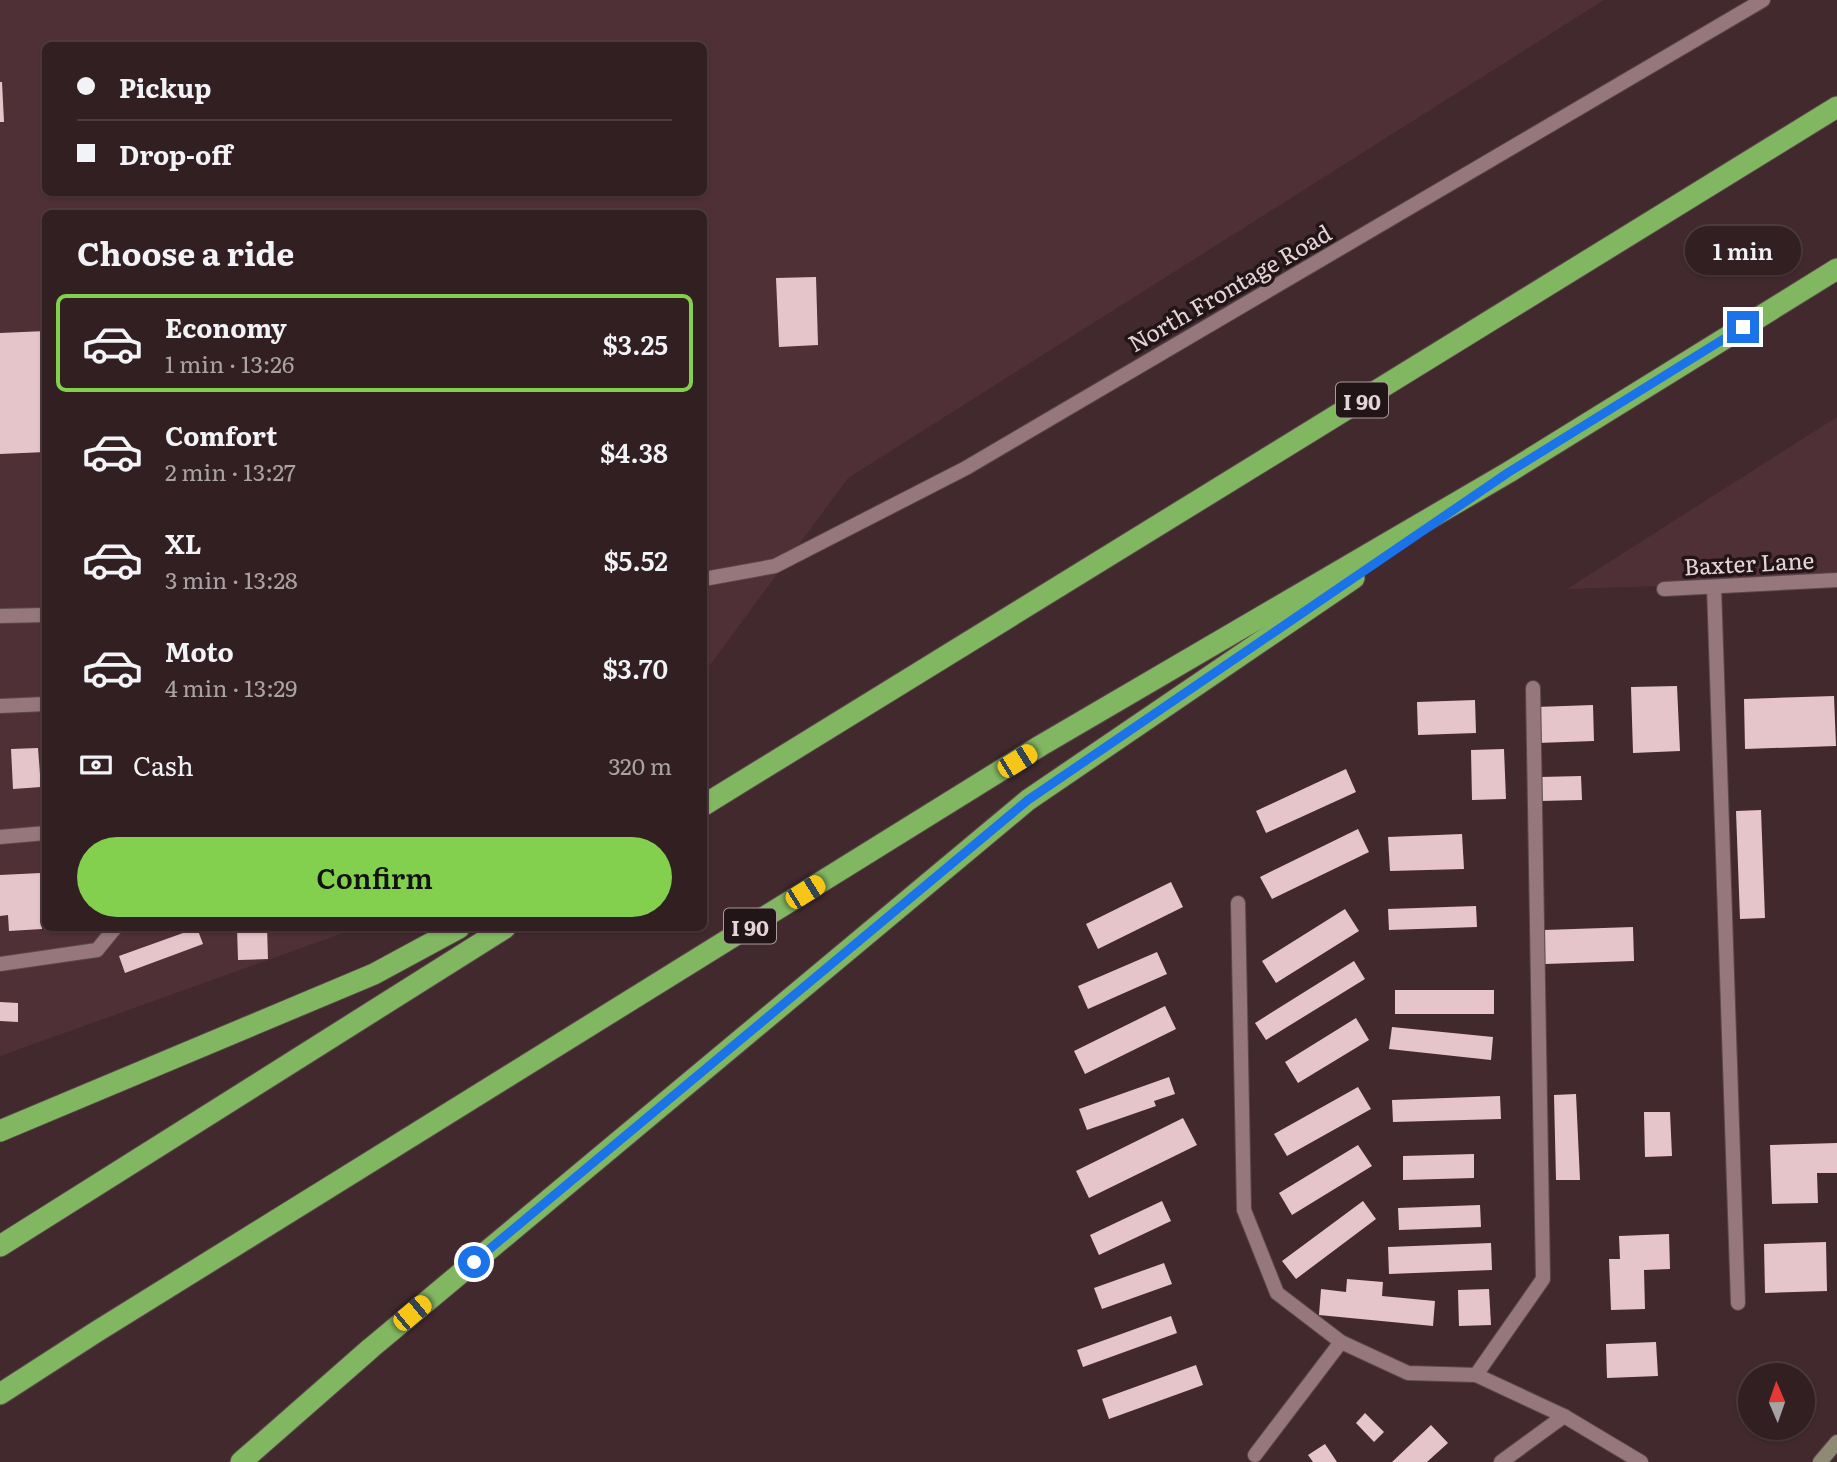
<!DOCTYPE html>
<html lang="en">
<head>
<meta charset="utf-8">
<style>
	:root { --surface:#321f22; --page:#3d2c2f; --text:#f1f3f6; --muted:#a8a2a5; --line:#4d3d40; --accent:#83d04e }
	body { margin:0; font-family:Literata,serif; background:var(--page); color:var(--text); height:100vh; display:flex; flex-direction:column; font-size:26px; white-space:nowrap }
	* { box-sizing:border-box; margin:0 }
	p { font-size:23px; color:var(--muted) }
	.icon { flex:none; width:38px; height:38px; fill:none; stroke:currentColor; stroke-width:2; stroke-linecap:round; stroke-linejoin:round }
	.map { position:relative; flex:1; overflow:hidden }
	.side { position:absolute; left:42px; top:210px; width:665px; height:721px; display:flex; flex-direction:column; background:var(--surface); border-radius:10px; box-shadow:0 2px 5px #0004,0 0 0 2px var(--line) }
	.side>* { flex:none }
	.hud { position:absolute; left:42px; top:42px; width:665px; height:154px; border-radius:10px; box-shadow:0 2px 5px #0004,0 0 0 2px var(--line); display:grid; align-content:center; height:154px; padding:0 35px; background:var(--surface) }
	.needle { width:46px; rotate:358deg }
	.fabs { position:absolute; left:1738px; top:1363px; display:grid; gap:14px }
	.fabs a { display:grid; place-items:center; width:77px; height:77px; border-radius:50%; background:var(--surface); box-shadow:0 2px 5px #0004,0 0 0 2px var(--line); font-size:35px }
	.end { position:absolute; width:32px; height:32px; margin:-16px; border:9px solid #1a73e8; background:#fff; box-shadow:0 0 0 4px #fff }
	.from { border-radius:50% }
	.bubble { position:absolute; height:49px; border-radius:24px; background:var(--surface); box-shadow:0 2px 5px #0004,0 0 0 2px var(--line); font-size:23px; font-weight:600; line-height:49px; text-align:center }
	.car { position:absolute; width:21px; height:42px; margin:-21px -10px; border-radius:9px; box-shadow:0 0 5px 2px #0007; background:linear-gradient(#f5c518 24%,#345 0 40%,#f5c518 0 76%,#345 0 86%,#f5c518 0) }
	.hud b { display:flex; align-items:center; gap:24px; height:66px; font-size:26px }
	.hud b+b { border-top:2px solid var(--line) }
	.hud i { width:18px; height:18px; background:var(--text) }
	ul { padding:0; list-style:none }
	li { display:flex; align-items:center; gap:21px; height:98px; margin:0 14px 10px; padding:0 21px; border:4px solid transparent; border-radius:10px }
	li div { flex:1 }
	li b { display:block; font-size:26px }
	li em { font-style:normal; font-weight:600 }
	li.on { border-color:var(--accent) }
	li>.icon { width:63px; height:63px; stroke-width:1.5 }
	h2 { padding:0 35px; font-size:32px; line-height:84px }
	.pay { display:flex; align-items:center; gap:18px; height:77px; padding:0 35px; font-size:26px }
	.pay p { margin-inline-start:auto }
	.action { display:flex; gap:14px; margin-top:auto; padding:14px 35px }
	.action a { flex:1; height:80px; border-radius:42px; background:var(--accent); color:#111; font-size:28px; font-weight:600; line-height:80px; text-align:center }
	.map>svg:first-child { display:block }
	.built { fill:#503037; fill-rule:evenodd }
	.building { fill:#e6c5ca }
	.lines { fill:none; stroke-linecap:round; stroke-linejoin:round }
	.service-casing { stroke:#5c484c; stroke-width:16 }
	.minor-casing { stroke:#5c484c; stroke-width:16 }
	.tertiary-casing { stroke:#5c484c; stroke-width:16 }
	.secondary-casing { stroke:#5c484c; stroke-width:16 }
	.motorway-casing { stroke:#5c484c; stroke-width:23 }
	.service { stroke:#95777c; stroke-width:14 }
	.minor { stroke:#95777c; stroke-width:14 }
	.tertiary { stroke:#95777c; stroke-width:14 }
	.secondary { stroke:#8f8a74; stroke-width:14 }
	.motorway { stroke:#82b762; stroke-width:21 }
	.route { stroke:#1a73e8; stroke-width:9 }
	.labels { text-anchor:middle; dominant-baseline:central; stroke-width:7; stroke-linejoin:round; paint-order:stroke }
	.shield { fill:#211517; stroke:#aa9b9d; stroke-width:2 }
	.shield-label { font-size:21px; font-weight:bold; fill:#e5d4d7 }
	.street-label { font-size:23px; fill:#e5d4d7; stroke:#211517 }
</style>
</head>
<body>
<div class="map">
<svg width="1837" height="1462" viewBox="0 0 1837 1462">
	<rect width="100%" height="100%" fill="#42292e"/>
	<!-- built -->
	<g class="built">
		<path d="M0,0H1604L848,478L704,673V214H46V928H357L0,1056ZM46,46H704V192H46Z"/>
		<path d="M1837,417V580L1567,589Z"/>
	</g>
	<!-- building -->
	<g class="building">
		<path d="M0,82H2L4,122H0Z"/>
		<path d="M816,277L818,345L779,347L776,278Z"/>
		<path d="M46,331V452L0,454V333Z"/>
		<path d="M1677,686L1680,751L1633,753L1631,687Z"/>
		<path d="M1834,696L1836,746L1745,749L1744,699Z"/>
		<path d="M1475,700L1476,733L1418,735L1417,702Z"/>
		<path d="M1593,705L1594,741L1537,743L1536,707Z"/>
		<path d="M38,748L41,787L13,789L11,749Z"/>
		<path d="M1504,749L1506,799L1472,800L1471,750Z"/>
		<path d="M1346,769L1356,792L1266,833L1256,811Z"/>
		<path d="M1581,776L1582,800L1540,801V777Z"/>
		<path d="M1761,810L1765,918L1740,919L1736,811Z"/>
		<path d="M1358,829L1369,852L1272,899L1260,877Z"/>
		<path d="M1462,834L1464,869L1390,871L1388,837Z"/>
		<path d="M41,873L42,929L9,931L8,915L0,916V875Z"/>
		<path d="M1171,882L1183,907L1098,949L1086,924Z"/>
		<path d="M1476,906L1477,927L1389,930L1388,909Z"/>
		<path d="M1345,909L1359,931L1276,983L1262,961Z"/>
		<path d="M1633,927L1634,961L1545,964L1544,930Z"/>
		<path d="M197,928L203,944L125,973L119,956Z"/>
		<path d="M237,928H267L268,959L238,960Z"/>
		<path d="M1157,952L1167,974L1088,1009L1078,986Z"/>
		<path d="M1354,961L1365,979L1266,1040L1255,1023Z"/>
		<rect x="1395" y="990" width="99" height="24"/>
		<path d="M0,1002L18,1003V1022L0,1021Z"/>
		<path d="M1165,1006L1176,1029L1085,1074L1074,1051Z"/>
		<path d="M1356,1018L1369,1040L1298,1083L1285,1062Z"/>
		<path d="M1392,1027L1493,1037L1491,1060L1389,1049Z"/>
		<path d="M1169,1077L1175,1094L1154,1101L1156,1106L1087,1130L1079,1109Z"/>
		<path d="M1358,1087L1371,1109L1287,1156L1274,1134Z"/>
		<path d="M1576,1094L1580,1180H1556L1554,1095Z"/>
		<path d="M1500,1096L1501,1119L1393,1122L1392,1100Z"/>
		<path d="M1644,1112H1670L1672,1156L1645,1157Z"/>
		<path d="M1183,1118L1197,1145L1089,1198L1076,1171Z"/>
		<path d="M1837,1143V1173H1817L1818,1203L1772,1204L1770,1145Z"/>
		<path d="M1358,1145L1372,1166L1292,1215L1279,1193Z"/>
		<path d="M1474,1154V1178L1403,1180V1156Z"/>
		<path d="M1162,1201L1171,1221L1099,1255L1090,1235Z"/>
		<path d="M1363,1201L1376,1219L1296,1279L1282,1261Z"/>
		<path d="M1480,1205L1481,1227L1399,1230L1398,1208Z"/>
		<path d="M1669,1234L1670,1269L1644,1270L1645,1309L1611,1310L1609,1259H1620L1619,1236Z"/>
		<path d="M1826,1242L1827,1291L1765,1293L1764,1244Z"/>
		<path d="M1491,1243L1492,1270L1389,1274L1388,1247Z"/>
		<path d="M1164,1263L1172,1284L1102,1309L1094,1288Z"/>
		<path d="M1347,1279L1383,1282L1382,1296L1435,1301L1433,1326L1319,1315L1321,1289L1346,1292Z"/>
		<path d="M1489,1289L1491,1325L1459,1326L1458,1290Z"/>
		<path d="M1171,1316L1177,1333L1083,1367L1077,1350Z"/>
		<path d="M1656,1342L1658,1376L1607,1378L1606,1344Z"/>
		<path d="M1196,1365L1203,1385L1109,1419L1102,1399Z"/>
		<path d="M1365,1413L1384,1432L1374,1442L1356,1423Z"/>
		<path d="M1431,1425L1448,1443L1427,1462H1392Z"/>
		<path d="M1325,1444L1337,1462H1313L1308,1455Z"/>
	</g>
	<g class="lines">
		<defs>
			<g id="service">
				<path d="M1714,587L1738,1303"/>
				<path d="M0,706L46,704"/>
				<path d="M0,837L46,833"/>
				<path d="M1238,903L1244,1210L1277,1293L1341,1342"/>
				<path d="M0,964L97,950L115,928"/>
				<path d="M1476,1375L1543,1279L1533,688"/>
				<path d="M1255,1455L1341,1342L1408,1373L1476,1375L1564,1416L1641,1462"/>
				<path d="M1501,1462L1564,1416"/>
			</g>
			<path id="minor" d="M1664,589L1837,580"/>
			<g id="tertiary">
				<path d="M704,579L775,566L966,468L1763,0"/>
				<path d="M0,616L46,615"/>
			</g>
			<path id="secondary" d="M1820,1462L1837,1442"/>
			<g id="motorway">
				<path d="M704,805L1837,107"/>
				<path d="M0,1131L374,974L459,928"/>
				<path d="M0,1246L505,928"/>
				<path d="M0,1394L96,1332L1040,746L1509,472L1837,269"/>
				<path d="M241,1462L371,1348L1028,800L1354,578"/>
			</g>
		</defs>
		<!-- service casing -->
		<use href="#service" class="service-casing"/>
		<!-- minor casing -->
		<use href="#minor" class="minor-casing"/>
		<!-- tertiary casing -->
		<use href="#tertiary" class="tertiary-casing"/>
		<!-- secondary casing -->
		<use href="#secondary" class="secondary-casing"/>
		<!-- motorway casing -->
		<use href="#motorway" class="motorway-casing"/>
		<!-- service -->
		<use href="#service" class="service"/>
		<!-- minor -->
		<use href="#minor" class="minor"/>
		<!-- tertiary -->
		<use href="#tertiary" class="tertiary"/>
		<!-- secondary -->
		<use href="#secondary" class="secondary"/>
		<!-- motorway -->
		<use href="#motorway" class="motorway"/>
	</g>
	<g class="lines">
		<!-- route -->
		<path class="route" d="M474,1262L1028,800L1509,472L1743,327"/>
	</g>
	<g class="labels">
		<!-- shield labels -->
		<g class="shield">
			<rect x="1336" y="382.5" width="52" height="35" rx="5"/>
			<rect x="724" y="908.5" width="52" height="35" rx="5"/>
		</g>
		<g class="shield-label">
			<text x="1362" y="400">I 90</text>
			<text x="750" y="926">I 90</text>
		</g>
		<!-- street labels -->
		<g class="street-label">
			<text transform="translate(1229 287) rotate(-30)">North Frontage Road</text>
			<text transform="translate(1749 562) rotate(-3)">Baxter Lane</text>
		</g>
	</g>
</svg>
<div class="fabs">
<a><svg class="needle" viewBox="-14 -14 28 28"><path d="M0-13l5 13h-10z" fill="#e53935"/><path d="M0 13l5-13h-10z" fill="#a8a2a5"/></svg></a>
</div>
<i class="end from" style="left:474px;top:1262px"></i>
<i class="end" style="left:1743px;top:327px"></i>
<div class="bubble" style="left:1685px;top:226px;width:116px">1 min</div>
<i class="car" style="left:1017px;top:761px;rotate:58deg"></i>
<i class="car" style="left:805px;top:892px;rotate:58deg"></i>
<i class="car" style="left:412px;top:1313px;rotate:50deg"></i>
<div class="hud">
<b><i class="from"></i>Pickup</b>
<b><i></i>Drop-off</b>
</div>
<section class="side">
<h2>Choose a ride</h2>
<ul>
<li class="on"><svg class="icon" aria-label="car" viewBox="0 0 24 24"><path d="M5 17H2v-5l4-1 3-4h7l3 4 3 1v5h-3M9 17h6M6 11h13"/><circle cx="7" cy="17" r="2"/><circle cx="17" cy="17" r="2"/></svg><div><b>Economy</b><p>1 min · 13:26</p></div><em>$3.25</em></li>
<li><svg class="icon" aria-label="car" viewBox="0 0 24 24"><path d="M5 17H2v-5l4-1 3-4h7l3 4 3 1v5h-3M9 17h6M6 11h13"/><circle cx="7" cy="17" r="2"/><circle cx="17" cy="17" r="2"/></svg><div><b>Comfort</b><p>2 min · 13:27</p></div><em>$4.38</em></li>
<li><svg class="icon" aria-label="car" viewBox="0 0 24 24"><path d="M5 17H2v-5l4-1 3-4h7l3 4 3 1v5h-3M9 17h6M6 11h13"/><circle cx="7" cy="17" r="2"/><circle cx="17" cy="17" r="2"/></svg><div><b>XL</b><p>3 min · 13:28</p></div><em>$5.52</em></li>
<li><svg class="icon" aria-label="car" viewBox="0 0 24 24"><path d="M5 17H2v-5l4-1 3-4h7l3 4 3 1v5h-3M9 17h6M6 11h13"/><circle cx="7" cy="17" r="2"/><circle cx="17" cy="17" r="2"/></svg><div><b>Moto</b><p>4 min · 13:29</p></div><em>$3.70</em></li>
</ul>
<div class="pay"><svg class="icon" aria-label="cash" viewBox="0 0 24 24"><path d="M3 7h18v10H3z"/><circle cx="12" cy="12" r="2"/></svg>Cash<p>320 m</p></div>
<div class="action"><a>Confirm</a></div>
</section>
</div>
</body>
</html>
